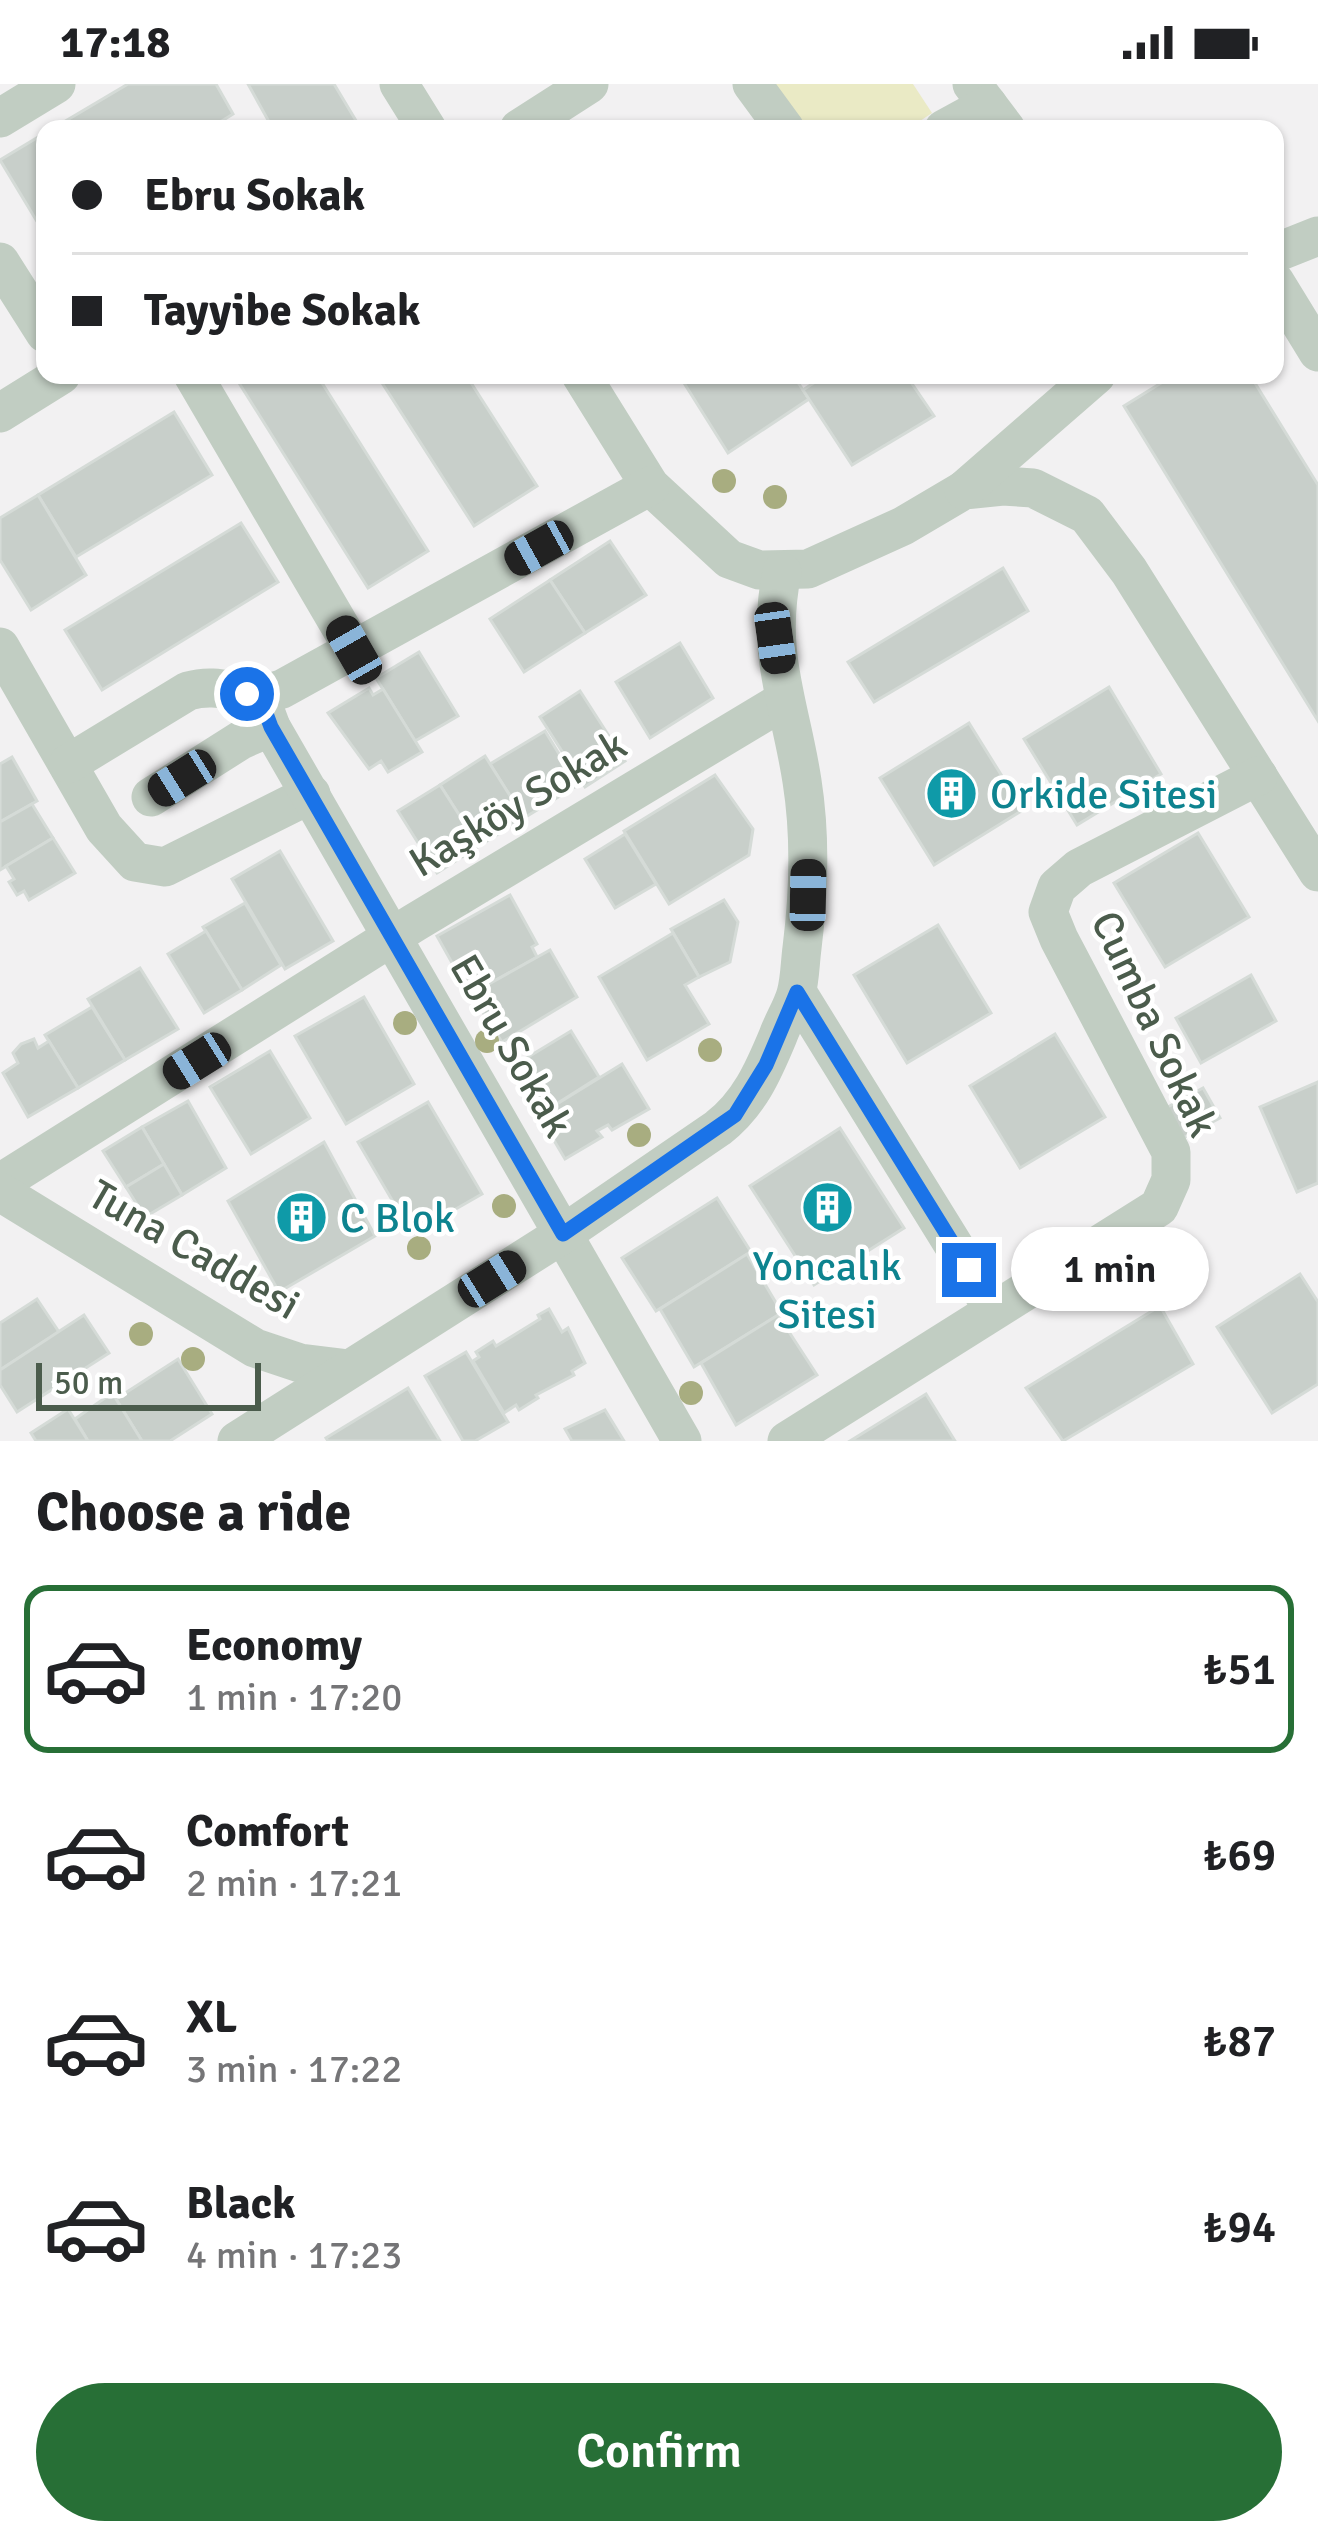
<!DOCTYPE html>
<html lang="en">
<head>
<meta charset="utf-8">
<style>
	:root { --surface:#fff; --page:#f2f2f2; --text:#202124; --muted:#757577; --line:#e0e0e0; --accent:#276f36 }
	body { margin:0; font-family:Signika,sans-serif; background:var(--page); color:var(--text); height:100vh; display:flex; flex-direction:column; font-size:45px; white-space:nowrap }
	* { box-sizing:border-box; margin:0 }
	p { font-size:39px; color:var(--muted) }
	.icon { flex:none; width:66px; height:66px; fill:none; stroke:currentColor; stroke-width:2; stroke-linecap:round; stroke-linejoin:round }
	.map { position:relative; height:1357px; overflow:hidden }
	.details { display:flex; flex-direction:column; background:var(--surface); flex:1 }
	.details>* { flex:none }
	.banner { position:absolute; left:36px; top:36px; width:1248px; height:264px; border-radius:24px; box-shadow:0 3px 9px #0004; display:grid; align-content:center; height:264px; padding:0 36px; background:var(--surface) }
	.scale { position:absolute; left:36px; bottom:30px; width:225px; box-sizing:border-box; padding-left:12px; border:6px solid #4b5c4c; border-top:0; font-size:33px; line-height:42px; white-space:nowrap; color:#4b5c4c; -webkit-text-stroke:9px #fff; paint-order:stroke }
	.end { position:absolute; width:54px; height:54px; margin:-27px; border:15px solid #1a73e8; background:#fff; box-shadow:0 0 0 6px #fff }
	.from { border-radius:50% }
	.bubble { position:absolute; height:84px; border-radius:42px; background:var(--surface); box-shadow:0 3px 9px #0004; font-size:39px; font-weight:600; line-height:84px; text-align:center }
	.car { position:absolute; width:36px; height:72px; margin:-36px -18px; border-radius:15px; box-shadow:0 0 9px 3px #0007; background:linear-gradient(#222 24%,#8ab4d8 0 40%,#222 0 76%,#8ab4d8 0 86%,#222 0) }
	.banner b { display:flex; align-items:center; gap:42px; height:114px; font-size:45px }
	.banner b+b { border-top:3px solid var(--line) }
	.banner i { width:30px; height:30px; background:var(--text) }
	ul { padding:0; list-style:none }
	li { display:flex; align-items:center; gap:36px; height:168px; margin:0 24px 18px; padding:0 12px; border:6px solid transparent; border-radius:24px }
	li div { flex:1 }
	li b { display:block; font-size:45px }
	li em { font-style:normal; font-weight:600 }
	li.active { border-color:var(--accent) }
	li>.icon { width:108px; height:108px; stroke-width:1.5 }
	h2 { padding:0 36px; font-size:54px; line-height:144px }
	.cta { display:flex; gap:24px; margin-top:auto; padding:24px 36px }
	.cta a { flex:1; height:138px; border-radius:72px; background:var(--accent); color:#fff; font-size:48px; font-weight:600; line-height:138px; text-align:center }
	.status { display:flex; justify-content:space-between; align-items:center; height:84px; padding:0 60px; background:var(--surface); direction:ltr }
	.status svg { height:33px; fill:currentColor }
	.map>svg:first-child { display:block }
	.green { fill:#eaeac5 }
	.building { fill:#c8cfca; stroke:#d5dbd7; stroke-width:3 }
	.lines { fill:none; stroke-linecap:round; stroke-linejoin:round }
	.minor { stroke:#c1cdc2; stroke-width:39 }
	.tree { fill:#a8ad80 }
	.route { stroke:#1a73e8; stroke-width:15 }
	.labels { text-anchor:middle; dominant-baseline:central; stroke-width:9; stroke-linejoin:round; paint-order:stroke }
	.culture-label { font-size:42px; fill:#0d838f; stroke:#fff; text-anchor:start }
	.street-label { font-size:42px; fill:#4b5c4c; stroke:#fff }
</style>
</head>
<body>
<div class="status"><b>17:18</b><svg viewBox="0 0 49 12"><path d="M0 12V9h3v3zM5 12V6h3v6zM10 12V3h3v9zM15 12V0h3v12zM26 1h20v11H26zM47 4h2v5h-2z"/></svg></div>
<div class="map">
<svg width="1318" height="1357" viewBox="0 0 1318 1357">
	<rect width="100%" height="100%" fill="#f2f1f2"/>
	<!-- green -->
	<path class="green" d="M768,0H913L932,29L908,45H798Z"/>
	<!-- building -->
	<g class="building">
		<path d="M128,0H216L233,30L209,45H52Z"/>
		<path d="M248,0H334L361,45H273Z"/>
		<path d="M45,49V149H44L0,76Z"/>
		<path d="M234,291H317L428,467L368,504Z"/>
		<path d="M377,291H466L537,402L474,442Z"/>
		<path d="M679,291H793L809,315L728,369Z"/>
		<path d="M826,291H906L934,332L852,381L803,306Z"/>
		<path d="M1174,291H1250L1318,401V637L1124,322Z"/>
		<path d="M174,328L212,391L76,473L38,411Z"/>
		<path d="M38,411L86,491L31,526L0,476V434Z"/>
		<path d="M241,439L278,498L102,606L65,546Z"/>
		<path d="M610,457L646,511L585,549L550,496Z"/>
		<path d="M1003,484L1028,527L874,618L848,578Z"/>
		<path d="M550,496L585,549L524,588L490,535Z"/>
		<path d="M680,559L713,614L650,654L616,598Z"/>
		<path d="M419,568L458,632L415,657L376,594Z"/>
		<path d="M1109,603L1161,690L1077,741L1024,655Z"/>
		<path d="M369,604L373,611L383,605L422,668L388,688L381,677L369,685L328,629Z"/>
		<path d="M580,607L625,677L585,703L540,633Z"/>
		<path d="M969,639L1023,726L934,781L880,694Z"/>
		<path d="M545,647L578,701L524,734L490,680Z"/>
		<path d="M485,672L524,734L479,762L440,701Z"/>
		<path d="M12,673L37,717L0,738V680Z"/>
		<path d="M715,691L753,745L749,771L669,820L624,747Z"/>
		<path d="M440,701L479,762L437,789L398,727Z"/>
		<path d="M32,720L53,754L0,786V738Z"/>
		<path d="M1198,749L1249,833L1165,883L1114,799Z"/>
		<path d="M625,750L656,800L615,824L585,775Z"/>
		<path d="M53,754L75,789L29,816L24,807L17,811L9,798L14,795L6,782Z"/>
		<path d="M280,767L333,857L285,885L232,795Z"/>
		<path d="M510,811L537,860L532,863L537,873L477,907L472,898L465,902L437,852Z"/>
		<path d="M724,816L738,838L730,878L699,893L671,845Z"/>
		<path d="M245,819L281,881L242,906L203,843Z"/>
		<path d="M938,841L991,929L907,979L854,891Z"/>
		<path d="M206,847L242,906L204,929L168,870Z"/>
		<path d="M673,849L699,893L685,901L709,940L647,976L599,893Z"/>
		<path d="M550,866L577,913L502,958L471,910Z"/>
		<path d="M140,884L178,945L125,976L88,915Z"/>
		<path d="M1251,891L1276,937L1201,979L1176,934Z"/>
		<path d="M364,913L414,1000L346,1040L295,952Z"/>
		<path d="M92,923L125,976L78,1004L45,951Z"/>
		<path d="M571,947L599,993L539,1031L510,984Z"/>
		<path d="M1055,950L1105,1033L1020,1084L970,1002Z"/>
		<path d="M34,955L38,964L49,957L78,1004L28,1033L3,989L18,979L13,969L21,960Z"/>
		<path d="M270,967L310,1034L251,1070L210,1003Z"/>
		<path d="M622,980L649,1025L612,1046L608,1041L597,1047L602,1053L565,1075L539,1031Z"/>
		<path d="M1318,998V1099L1297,1108L1260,1023Z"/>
		<path d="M1203,1004L1220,1034L1181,1055L1164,1025Z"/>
		<path d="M188,1017L226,1084L182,1111L142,1043Z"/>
		<path d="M428,1018L482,1110L412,1150L358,1058Z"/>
		<path d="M142,1043L164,1080L126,1103L103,1067Z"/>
		<path d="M840,1044L904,1144L814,1201L750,1102Z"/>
		<path d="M324,1058L375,1152L279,1208L228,1117Z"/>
		<path d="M164,1080L182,1111L145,1133L126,1103Z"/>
		<path d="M717,1114L751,1168L656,1227L622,1174Z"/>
		<path d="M747,1170L782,1229L694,1283L660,1225Z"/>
		<path d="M1300,1190L1318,1218V1300L1272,1329L1217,1243Z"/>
		<path d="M37,1215L59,1248L0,1286V1239Z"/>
		<path d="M1160,1222L1193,1280L1063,1357L1026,1304Z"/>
		<path d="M549,1225L562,1248L568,1244L585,1279L572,1287L574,1291L536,1311L538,1314L519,1326L516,1321L504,1329L473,1277L479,1273L476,1268L493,1257L496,1262L540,1235L538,1231Z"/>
		<path d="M84,1231L109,1269L17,1328L0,1301V1286Z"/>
		<path d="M778,1231L817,1291L736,1341L701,1279Z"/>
		<path d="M466,1268L508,1338L475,1357H463L425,1292Z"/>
		<path d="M178,1275L212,1330L170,1357H142L116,1315Z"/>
		<path d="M408,1304L440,1357H328L326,1354Z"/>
		<path d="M112,1309L116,1315L142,1357H88L75,1335Z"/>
		<path d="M926,1310L955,1357H850Z"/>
		<path d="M68,1325L88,1357H36L31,1349Z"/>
		<path d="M605,1326L624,1357H572L565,1345Z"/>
	</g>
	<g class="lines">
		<!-- minor -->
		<g class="minor">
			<path d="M399,0L427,45"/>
			<path d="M752,0L785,45"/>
			<path d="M972,0L1006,45"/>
			<path d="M0,34L56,0"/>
			<path d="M519,45L589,0"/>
			<path d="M944,45L988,21"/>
			<path d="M1275,169L1318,152"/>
			<path d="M0,178L45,249"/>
			<path d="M1275,198L1318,268"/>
			<path d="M193,291L354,566"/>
			<path d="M581,291L650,402L729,475L759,486L808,485L903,442L964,406L1003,402L1033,404L1087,431L1129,487L1318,788"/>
			<path d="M0,329L61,291"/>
			<path d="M964,406L1096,291"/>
			<path d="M0,563L104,744L135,778L165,783L311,710"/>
			<path d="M260,613L271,643L682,1357"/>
			<path d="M68,680L188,607C227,596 242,619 282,605L650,402"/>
			<path d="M151,713L241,656L271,643"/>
			<path d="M797,908L993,1225"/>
			<path d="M0,1099L414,839L783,617"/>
			<path d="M0,1108L255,1264L300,1279L349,1285"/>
			<path d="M237,1357L563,1150L718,1044C749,1020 763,988 778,952C783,938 792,924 796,910C800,896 800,879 802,864C809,808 811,754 802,697C790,619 765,570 782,488"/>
			<path d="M787,1357L1159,1123L1171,1096V1068L1059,855L1048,828L1057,803L1079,784L1258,692"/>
		</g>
	</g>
	<!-- trees -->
	<g class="tree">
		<circle cx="724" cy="397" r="12"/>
		<circle cx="775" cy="413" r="12"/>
		<circle cx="405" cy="939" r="12"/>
		<circle cx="487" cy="957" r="12"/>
		<circle cx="710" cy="966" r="12"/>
		<circle cx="639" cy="1051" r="12"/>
		<circle cx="504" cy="1122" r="12"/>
		<circle cx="419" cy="1164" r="12"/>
		<circle cx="141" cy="1250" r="12"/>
		<circle cx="193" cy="1275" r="12"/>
		<circle cx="691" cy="1309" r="12"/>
	</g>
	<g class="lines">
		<!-- route -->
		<path class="route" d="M247,610L260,613L271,643L563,1150L735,1031L766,981L797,908L969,1186"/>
	</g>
	<!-- icons -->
	<defs>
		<symbol id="building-disc" viewBox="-11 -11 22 22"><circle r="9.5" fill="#0f9aa8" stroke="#fff"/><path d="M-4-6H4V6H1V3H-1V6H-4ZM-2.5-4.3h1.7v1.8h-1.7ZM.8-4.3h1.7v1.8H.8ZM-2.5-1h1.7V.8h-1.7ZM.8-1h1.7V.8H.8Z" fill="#fff"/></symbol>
	</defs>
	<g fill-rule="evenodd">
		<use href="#building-disc" x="922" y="680" width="59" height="59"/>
		<use href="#building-disc" x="798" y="1094" width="59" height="59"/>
		<use href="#building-disc" x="272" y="1104" width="59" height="59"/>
	</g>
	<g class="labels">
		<!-- culture labels -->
		<g class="culture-label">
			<text x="990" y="710">Orkide Sitesi</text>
			<text x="340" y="1134">C Blok</text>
			<text x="827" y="1182" text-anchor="middle">Yoncalık<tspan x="827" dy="48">Sitesi</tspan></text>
		</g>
		<!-- street labels -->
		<g class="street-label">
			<text transform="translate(518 720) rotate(-31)">Kaşköy Sokak</text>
			<text transform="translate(1154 940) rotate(65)">Cumba Sokak</text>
			<text transform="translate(511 962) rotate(60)">Ebru Sokak</text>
			<text transform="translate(194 1166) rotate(30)">Tuna Caddesi</text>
		</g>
	</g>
</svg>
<div class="scale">50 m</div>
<i class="end from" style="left:247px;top:610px"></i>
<i class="end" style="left:969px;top:1186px"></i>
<div class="bubble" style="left:1011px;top:1143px;width:198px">1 min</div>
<i class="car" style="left:539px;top:464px;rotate:241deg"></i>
<i class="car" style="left:775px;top:554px;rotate:172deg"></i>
<i class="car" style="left:354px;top:566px;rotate:330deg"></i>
<i class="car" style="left:182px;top:694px;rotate:238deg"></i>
<i class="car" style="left:808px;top:811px;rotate:1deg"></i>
<i class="car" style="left:197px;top:977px;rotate:238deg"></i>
<i class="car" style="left:492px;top:1195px;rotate:58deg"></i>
<div class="banner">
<b><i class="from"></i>Ebru Sokak</b>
<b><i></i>Tayyibe Sokak</b>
</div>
</div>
<section class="details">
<h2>Choose a ride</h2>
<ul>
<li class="active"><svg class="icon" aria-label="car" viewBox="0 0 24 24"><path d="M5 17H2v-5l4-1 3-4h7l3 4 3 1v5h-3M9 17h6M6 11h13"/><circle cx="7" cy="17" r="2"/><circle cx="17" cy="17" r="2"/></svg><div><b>Economy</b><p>1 min · 17:20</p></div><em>₺51</em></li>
<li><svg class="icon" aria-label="car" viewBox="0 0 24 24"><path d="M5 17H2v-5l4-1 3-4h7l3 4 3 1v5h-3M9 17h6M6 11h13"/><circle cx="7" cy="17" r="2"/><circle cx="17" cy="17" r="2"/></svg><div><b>Comfort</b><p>2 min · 17:21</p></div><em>₺69</em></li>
<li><svg class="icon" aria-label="car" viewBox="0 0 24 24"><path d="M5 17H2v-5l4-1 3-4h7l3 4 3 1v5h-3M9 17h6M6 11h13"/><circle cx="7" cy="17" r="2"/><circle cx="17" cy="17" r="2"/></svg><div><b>XL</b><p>3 min · 17:22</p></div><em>₺87</em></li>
<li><svg class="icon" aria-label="car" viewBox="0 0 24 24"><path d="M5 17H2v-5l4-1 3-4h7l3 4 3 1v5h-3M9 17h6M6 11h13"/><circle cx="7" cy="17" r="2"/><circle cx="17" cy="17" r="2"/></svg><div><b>Black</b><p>4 min · 17:23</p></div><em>₺94</em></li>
</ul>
<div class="cta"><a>Confirm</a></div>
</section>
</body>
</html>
